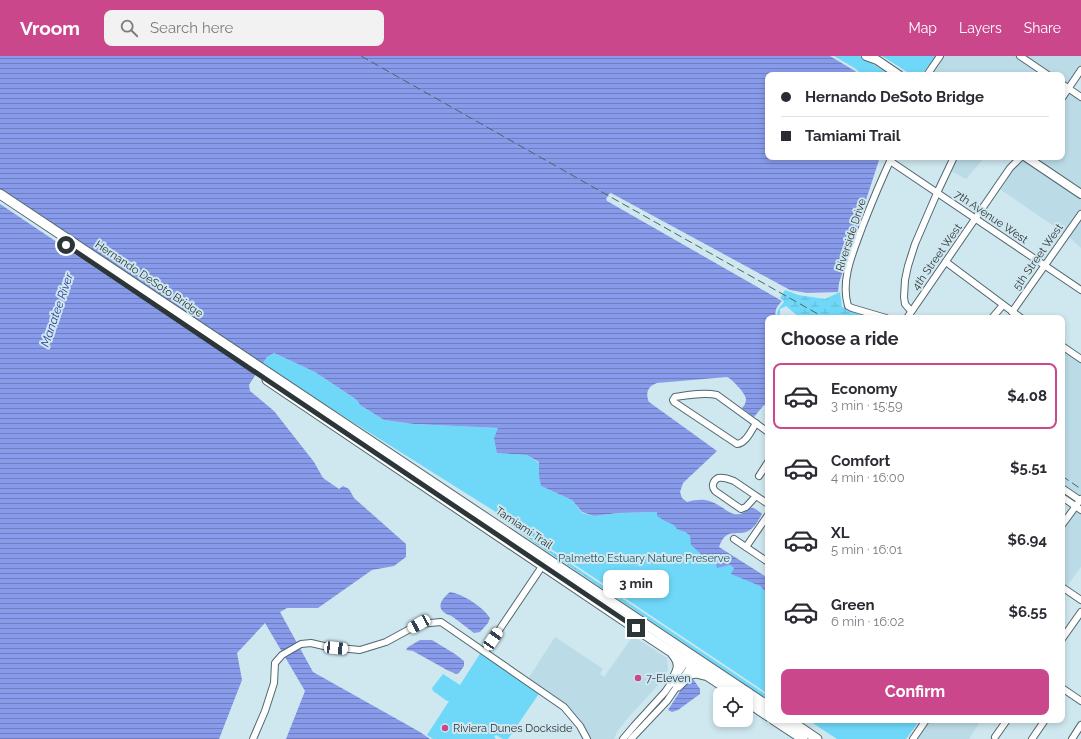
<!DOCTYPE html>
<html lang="en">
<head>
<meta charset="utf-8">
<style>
	:root { --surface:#fff; --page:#f2f2f3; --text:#2b2b33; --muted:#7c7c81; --line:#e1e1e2; --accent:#cb478c }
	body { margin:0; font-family:Raleway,sans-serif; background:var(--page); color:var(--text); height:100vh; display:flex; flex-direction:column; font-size:15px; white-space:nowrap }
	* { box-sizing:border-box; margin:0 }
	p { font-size:13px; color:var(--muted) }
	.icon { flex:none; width:22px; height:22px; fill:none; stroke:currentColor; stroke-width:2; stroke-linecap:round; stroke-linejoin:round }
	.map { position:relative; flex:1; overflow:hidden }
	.panel { position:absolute; left:765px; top:259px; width:300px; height:408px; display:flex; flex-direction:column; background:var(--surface); border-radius:8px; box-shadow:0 2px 6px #0003 }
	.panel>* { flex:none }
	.guide { position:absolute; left:765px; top:16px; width:300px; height:88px; border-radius:8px; box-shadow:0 2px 6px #0003; display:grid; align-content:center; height:88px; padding:0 16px; background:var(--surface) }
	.buttons { position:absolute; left:713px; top:631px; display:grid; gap:8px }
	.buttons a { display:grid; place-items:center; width:40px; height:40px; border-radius:8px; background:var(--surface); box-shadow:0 2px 6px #0003; font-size:20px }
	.end { position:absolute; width:18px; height:18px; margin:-9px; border:5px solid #2c3538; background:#fff; box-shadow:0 0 0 2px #fff }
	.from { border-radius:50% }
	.bubble { position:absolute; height:28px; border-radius:8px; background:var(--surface); box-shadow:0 2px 6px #0003; font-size:13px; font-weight:700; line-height:28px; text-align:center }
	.car { position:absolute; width:12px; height:24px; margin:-12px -6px; border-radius:5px; box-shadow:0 0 3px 1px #0007; background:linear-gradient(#fff 24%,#345 0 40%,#fff 0 76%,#345 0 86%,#fff 0) }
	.guide b { display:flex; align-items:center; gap:14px; height:38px; font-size:15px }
	.guide b+b { border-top:1px solid var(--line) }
	.guide i { width:10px; height:10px; background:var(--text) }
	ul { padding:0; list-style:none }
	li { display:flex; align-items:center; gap:12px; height:66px; margin:0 8px 6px; padding:0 8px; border:2px solid transparent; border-radius:8px }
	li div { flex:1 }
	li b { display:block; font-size:15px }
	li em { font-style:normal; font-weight:700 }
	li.selected { border-color:var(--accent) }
	li>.icon { width:36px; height:36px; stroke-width:1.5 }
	h2 { padding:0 16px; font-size:18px; line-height:48px }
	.button { display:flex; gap:8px; margin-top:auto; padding:8px 16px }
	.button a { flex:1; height:46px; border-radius:8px; background:var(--accent); color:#fff; font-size:16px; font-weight:700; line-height:46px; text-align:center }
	header { display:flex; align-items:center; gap:24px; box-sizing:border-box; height:56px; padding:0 20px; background:var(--accent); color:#fff }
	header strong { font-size:19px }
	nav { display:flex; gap:22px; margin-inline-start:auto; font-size:14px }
	.search { width:280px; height:36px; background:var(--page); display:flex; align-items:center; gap:10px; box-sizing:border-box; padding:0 14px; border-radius:8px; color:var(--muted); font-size:15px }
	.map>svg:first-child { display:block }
	.built { fill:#bbdce7 }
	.green { fill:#6fd8f9 }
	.wetland { fill:url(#wetland-marsh) }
	.water { fill:url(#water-rules) }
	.pier { fill:#cfe7ef }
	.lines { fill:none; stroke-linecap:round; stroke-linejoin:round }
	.minor-casing { stroke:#52676e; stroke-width:8 }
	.major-casing { stroke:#52676e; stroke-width:10 }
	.highway-casing { stroke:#52676e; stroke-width:11 }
	.minor { stroke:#fff; stroke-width:6 }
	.major { stroke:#fff; stroke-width:8 }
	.highway { stroke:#fff; stroke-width:9 }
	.rail { stroke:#546165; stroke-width:1; stroke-dasharray:8 4; stroke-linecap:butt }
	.route { stroke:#2c3538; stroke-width:5 }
	.poi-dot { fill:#cb478c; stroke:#cfe7ef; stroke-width:1.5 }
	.labels { text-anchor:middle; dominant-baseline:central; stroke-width:4; stroke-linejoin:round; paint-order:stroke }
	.street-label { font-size:11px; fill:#2c3538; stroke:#cfe7ef }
	.park-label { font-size:11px; fill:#265968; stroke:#cfe7ef }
	.poi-label { font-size:11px; fill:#2c3538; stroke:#cfe7ef; text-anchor:start }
	.water-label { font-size:12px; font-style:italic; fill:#313b97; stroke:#cfe7ef }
</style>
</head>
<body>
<header>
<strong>Vroom</strong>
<div class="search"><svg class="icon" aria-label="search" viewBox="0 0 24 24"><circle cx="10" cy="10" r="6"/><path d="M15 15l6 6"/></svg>Search here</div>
<nav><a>Map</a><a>Layers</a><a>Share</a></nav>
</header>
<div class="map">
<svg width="1081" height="683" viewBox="0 0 1081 683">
	<defs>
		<pattern id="wetland-marsh" width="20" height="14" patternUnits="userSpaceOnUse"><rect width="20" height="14" fill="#6fd8f9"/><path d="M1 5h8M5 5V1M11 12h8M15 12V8" fill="none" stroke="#60bad6"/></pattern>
		<pattern id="water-rules" width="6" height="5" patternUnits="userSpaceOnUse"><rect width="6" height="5" fill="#889aea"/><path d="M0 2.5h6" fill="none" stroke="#6f7ebf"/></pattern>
	</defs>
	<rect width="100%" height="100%" fill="#cfe7ef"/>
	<!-- built -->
	<g class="built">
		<path d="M942,0H1016L1045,19H932Z"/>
		<path d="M1024,0H1081V9L1068,29L1062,26V19H1052Z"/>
		<path d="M1069,36L1081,44V136L1030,101H1062V46Z"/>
		<path d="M957,101H985L966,123L951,115Z"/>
		<path d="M1024,102L1081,141V153L1064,177L1001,134L1015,110Z"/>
		<path d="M1081,162V192L1068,180Z"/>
		<path d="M1062,292L1081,305V439L1079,441L1062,429Z"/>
		<path d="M1077,453L1081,456V511L1066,531L1062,528V473Z"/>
		<path d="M633,580L667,602L668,614L659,628L627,663L617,676L614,683H589L582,669L528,623L555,581L603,613L600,618L604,621Z"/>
		<path d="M929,664H981L969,683H916Z"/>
	</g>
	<!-- green -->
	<g class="green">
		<path d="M834,0H860L890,19H862L856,13Z"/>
		<path d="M882,0H936L921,19H912Z"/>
		<path d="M274,297L315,316L357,344L360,349L384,364L414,368L498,372L497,397L527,399L539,407L541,430L572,444L582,457L594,460L619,457L657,456L690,480L692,489L708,502L718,504V511L730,509L760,530L768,538V638L499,458L262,309L267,301Z"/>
		<path d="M481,596L540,636L508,683H503L496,679L494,681L496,683H433L427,679L449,645H447L433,635L432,632L443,618L460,629Z"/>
		<path d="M808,664H920L906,683H837Z"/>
	</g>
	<!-- wetland -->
	<g class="wetland">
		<path d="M785,234L798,239L825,243L840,236L842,251L868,262H800L786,250L780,253V258L779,262L777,259C778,252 780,251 784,246L783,244L780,242Z"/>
		<path d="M491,455L768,640V644L535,487Z"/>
	</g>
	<!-- water -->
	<g class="water">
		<path d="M0,0H830L855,15L859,19H768V101H880L839,227L838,236L807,237L790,234L611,137L609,138L606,143L607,145L782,245C777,250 774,255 776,262H768V357L765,355L767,351L764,349L754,361L742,352C744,350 746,347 746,343C746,338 732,323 727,321L657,327C648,330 645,337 649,346L717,395L683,427L680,436L682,442L687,446C702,442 709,443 723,452C726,454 730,457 734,458C749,461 746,443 762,458C759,463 756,470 750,474C737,482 727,469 719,491L768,522V538L760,530L731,518L734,512L730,509L717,512L716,509L720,506L707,502L701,498L691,489L690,480L685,476L677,473L674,469L665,465L657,460V456L618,457L594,460L582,456L572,444L541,430L539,420V406L527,399L497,397L494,382L498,372L414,368L384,364L360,349L357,344L315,316L274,297L267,301L249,329L250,335L274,355L314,406L323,422L339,433L343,430L349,433L354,442L406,488V501L394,510L372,514L318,552H287L280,556L313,616L420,676L430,683H286L305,635L265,567L237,597L242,624L219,683H0Z"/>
		<path d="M450,536C463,538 483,551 490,562L488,567L480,576L474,577C467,572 460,566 453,561C451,559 447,559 445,557C435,550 444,541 450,536Z"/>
		<path d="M420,584H432L455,598L464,605V610L459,617L456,618L447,614L413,595L406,594L408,591Z"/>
		<path d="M693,623L700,633V638L678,654L672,656L668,654L686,626Z"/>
	</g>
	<!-- pier -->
	<path class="pier" d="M0,134L263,310L257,320L0,148Z"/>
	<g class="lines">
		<defs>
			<g id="minor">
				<path d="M1020,0L1048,19"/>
				<path d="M927,19L940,0"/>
				<path d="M1062,28L1081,41"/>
				<path d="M1062,42L1081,14"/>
				<path d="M890,105L1081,234"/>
				<path d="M946,206L1021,262"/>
				<path d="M911,255L905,248L904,241L905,224L908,210L915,188L937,137L954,101"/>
				<path d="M1012,256L1081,158"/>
				<path d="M886,262L852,252L848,250C840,223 854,194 863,169C872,146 881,124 892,101"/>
				<path d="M907,262L1010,112L1021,101"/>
				<path d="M992,262L1003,249"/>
				<path d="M1062,290L1081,303"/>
				<path d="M756,367C751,375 746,387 737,388L674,346L673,344L675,341C688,339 704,336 717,339L768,376"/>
				<path d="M759,420L768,406"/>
				<path d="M1062,432L1081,445"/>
				<path d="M756,440L746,451L741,453L715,435C711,430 713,425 718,422C724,421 729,423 734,425L768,448"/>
				<path d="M1062,441L1081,454"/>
				<path d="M1062,469L1081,443"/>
				<path d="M734,483L768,506"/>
				<path d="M746,491L768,459"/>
				<path d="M1062,531L1081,544"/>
				<path d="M1062,583L1081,556"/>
				<path d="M485,595L543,509"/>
				<path d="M1062,632L1081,645"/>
				<path d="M995,681L1007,664"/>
				<path d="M253,683L265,655L274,627L275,607L282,599L301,588L311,587L328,591L360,594L386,586L419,568L441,566L564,651L580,670L587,683"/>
				<path d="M623,683L634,670L665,636L688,603"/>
				<path d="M631,683L667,645L693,607"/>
				<path d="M913,683L926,664"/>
				<path d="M1032,683L1045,664"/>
				<path d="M1072,683L1081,669"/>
			</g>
			<g id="major">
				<path d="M866,0L877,4L899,19"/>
				<path d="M1026,101L1081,138"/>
			</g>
			<g id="highway">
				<path d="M0,138L768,650"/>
				<path d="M267,324L632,570L735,638"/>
				<path d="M672,626C678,614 682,609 673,598"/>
				<path d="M678,630L690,618L696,617L704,619"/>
				<path d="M746,645L768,660"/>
				<path d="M774,664L803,683"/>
				<path d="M789,664L817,683"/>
			</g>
		</defs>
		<!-- minor casing -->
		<use href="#minor" class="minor-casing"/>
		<!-- major casing -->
		<use href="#major" class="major-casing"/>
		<!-- highway casing -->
		<use href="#highway" class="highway-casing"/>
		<!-- minor -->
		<use href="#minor" class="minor"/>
		<!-- major -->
		<use href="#major" class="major"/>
		<!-- highway -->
		<use href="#highway" class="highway"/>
		<!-- rail -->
		<g class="rail">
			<path d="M361,0L825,262"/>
			<path d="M1062,420L1081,433"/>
		</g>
	</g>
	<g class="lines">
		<!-- route -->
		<path class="route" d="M66,189L636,572"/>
	</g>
	<!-- markers -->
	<g class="poi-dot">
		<circle cx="638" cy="622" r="4"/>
		<circle cx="445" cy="672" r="4"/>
	</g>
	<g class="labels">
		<!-- street labels -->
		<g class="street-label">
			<text transform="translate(991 161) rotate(34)">7th Avenue West</text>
			<text transform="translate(851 179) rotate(-72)">Riverside Drive</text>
			<text transform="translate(937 201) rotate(-55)">4th Street West</text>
			<text transform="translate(1038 201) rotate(-55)">5th Street West</text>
			<text transform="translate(149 223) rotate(34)">Hernando DeSoto Bridge</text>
			<text transform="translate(524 472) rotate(34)">Tamiami Trail</text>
		</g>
		<!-- park labels -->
		<g class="park-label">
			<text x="644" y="502">Palmetto Estuary Nature Preserve</text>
		</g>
		<!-- poi labels -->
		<g class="poi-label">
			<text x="646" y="622">7-Eleven</text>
			<text x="453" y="672">Riviera Dunes Dockside</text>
		</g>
		<!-- water labels -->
		<g class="water-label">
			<text transform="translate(57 254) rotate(-71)">Manatee River</text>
		</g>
	</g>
</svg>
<div class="buttons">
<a><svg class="icon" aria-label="locate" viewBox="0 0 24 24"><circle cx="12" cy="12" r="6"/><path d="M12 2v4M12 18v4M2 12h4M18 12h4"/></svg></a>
</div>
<i class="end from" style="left:66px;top:189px"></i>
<i class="end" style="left:636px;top:572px"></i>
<div class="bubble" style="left:603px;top:514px;width:66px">3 min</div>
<i class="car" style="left:419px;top:568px;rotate:241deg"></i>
<i class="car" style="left:493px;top:583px;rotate:34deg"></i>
<i class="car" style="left:336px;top:592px;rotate:96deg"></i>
<div class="guide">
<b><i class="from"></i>Hernando DeSoto Bridge</b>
<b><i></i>Tamiami Trail</b>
</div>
<section class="panel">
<h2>Choose a ride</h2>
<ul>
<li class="selected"><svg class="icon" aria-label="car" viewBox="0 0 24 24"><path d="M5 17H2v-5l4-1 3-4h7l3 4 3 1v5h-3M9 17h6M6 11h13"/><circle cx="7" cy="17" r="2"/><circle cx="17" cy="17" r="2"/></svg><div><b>Economy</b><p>3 min · 15:59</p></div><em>$4.08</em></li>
<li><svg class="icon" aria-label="car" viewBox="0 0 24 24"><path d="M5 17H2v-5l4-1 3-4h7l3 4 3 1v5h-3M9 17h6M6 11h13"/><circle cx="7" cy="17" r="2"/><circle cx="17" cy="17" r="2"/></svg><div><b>Comfort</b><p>4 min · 16:00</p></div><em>$5.51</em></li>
<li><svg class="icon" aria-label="car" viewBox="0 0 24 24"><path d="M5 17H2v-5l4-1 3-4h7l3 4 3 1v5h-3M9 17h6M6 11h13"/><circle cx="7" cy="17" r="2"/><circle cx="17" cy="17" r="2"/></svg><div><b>XL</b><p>5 min · 16:01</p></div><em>$6.94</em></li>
<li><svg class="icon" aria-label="car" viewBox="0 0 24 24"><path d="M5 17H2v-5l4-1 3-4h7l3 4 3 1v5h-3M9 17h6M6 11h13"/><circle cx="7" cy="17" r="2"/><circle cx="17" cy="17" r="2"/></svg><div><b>Green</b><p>6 min · 16:02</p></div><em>$6.55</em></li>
</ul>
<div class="button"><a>Confirm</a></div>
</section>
</div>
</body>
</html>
